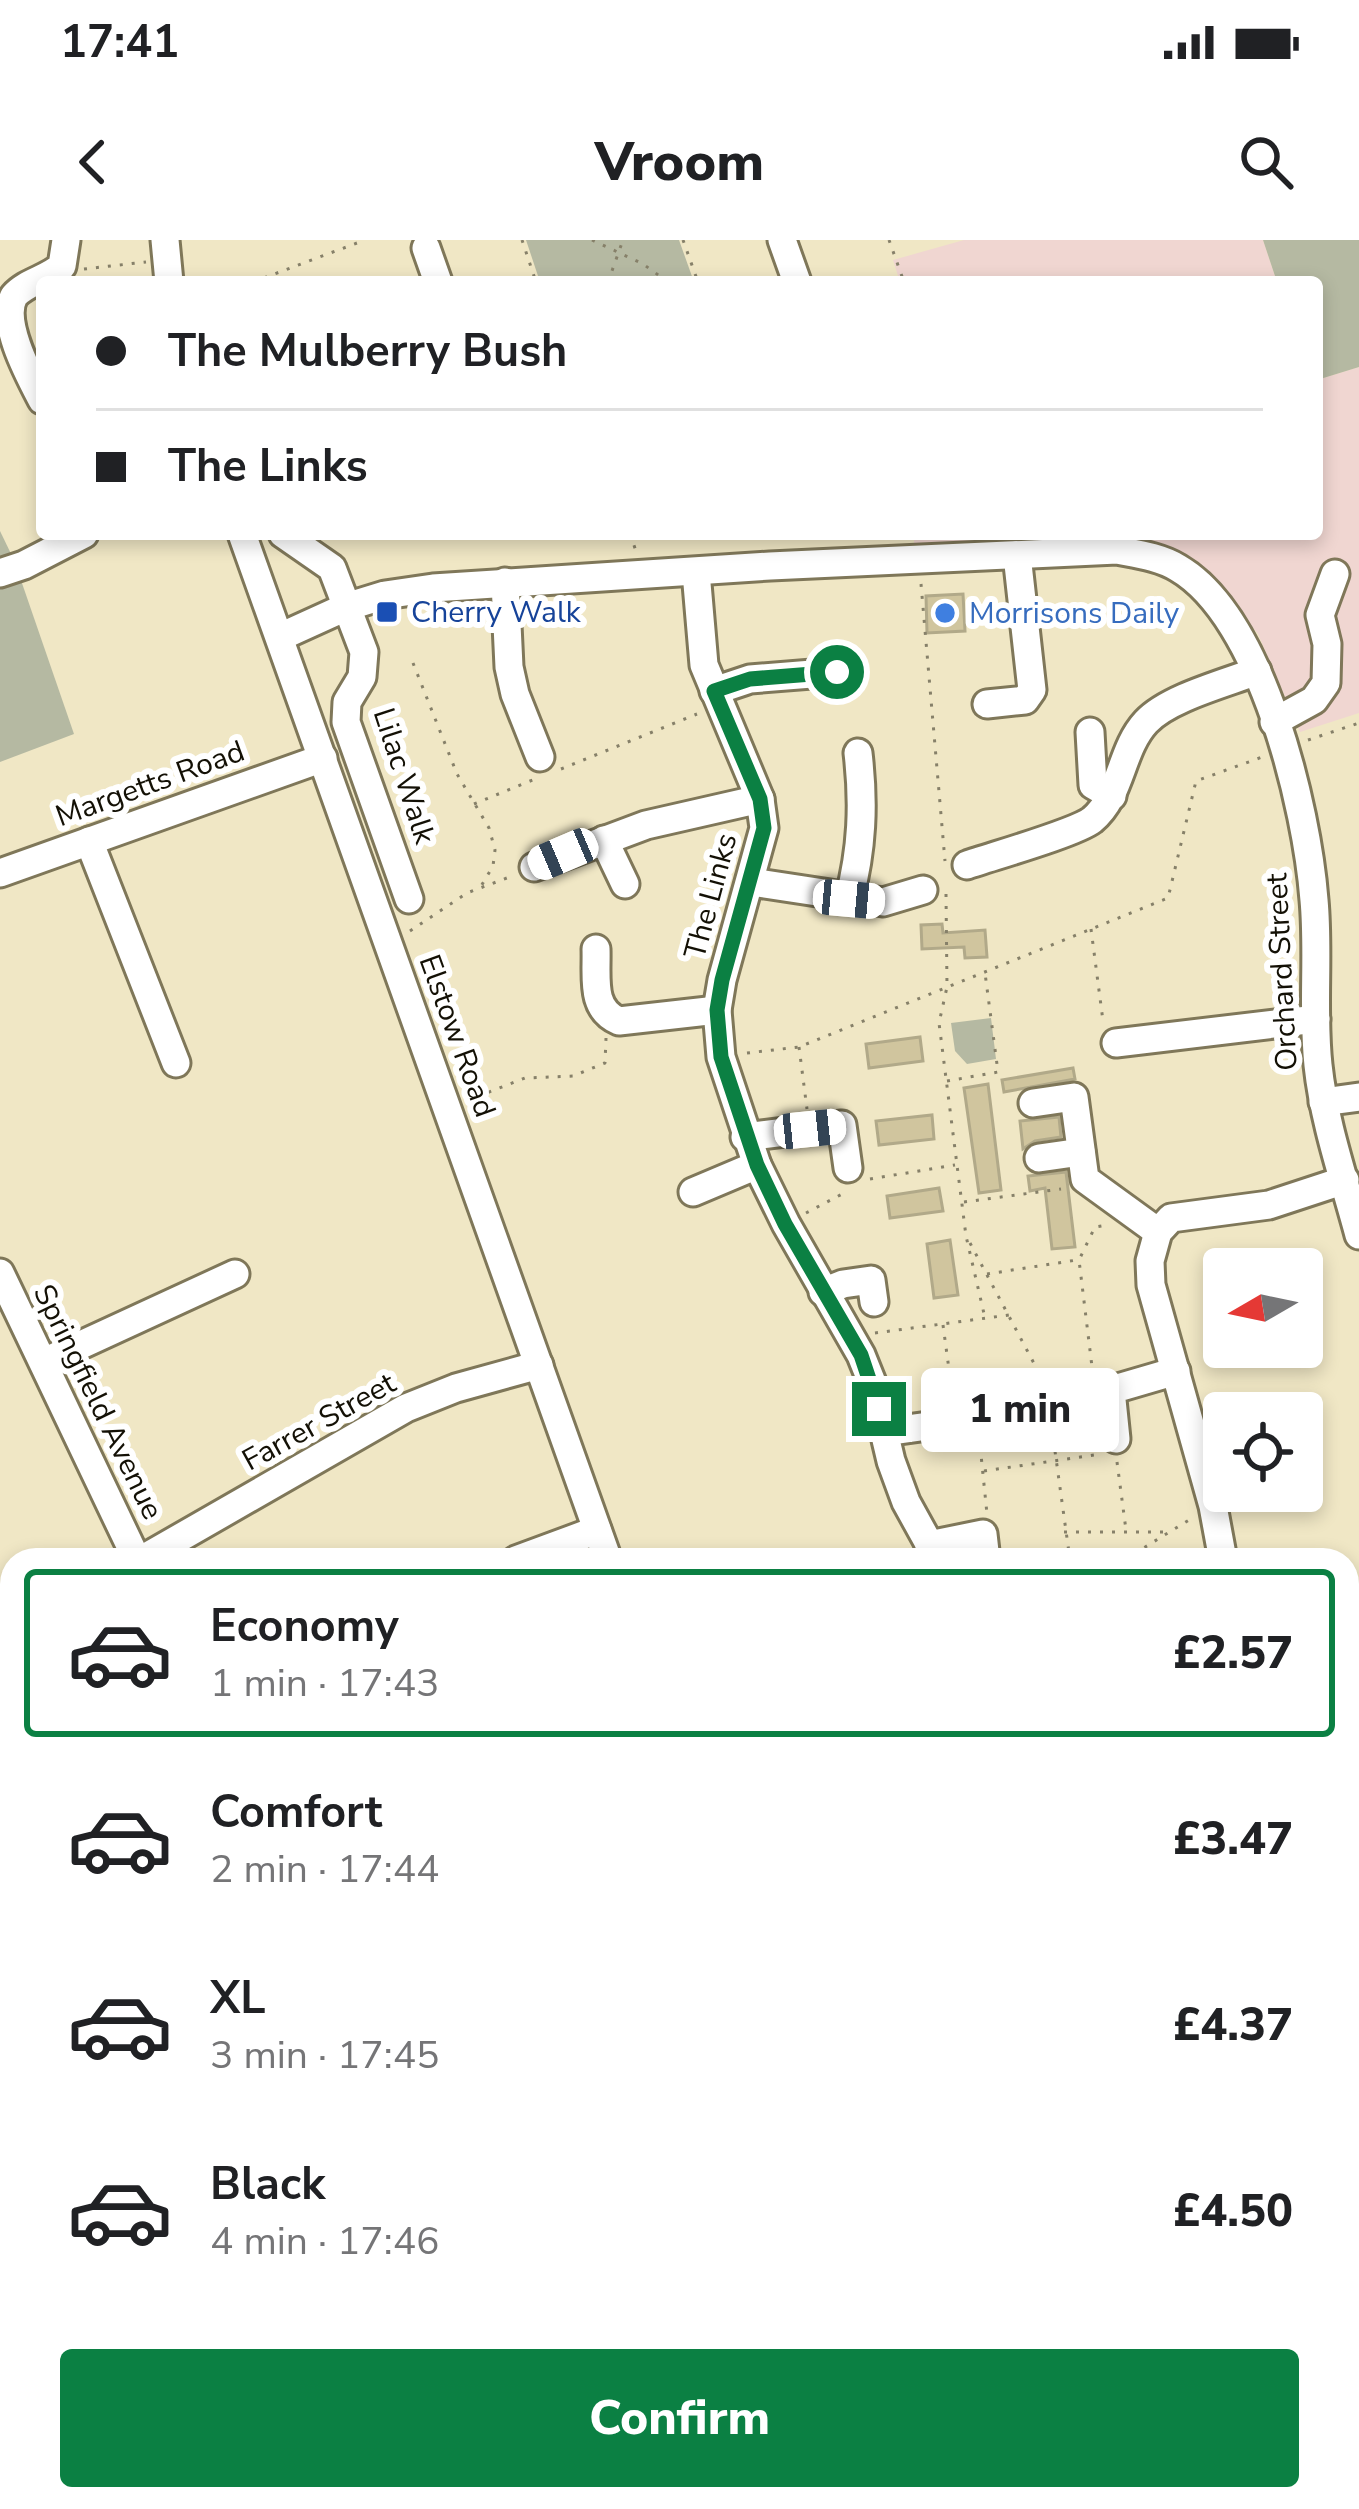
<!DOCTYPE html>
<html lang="en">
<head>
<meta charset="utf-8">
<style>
	:root { --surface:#fff; --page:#f6f6f6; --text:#202124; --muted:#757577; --line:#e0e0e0; --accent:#0b8043 }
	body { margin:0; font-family:"Nunito Sans",sans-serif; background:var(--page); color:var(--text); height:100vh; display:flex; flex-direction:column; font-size:45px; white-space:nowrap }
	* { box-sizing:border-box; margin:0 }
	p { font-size:39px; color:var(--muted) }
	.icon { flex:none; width:66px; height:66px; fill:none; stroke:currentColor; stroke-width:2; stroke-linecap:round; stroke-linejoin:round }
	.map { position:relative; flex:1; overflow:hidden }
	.sheet { position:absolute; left:0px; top:1308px; width:1359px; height:963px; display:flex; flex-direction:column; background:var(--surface); border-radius:36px 36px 0 0; box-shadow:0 6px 18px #0003 }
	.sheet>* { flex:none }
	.banner { position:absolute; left:36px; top:36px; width:1287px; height:264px; border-radius:12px; box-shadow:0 6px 18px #0003; display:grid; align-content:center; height:264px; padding:0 60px; background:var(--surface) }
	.needle { width:78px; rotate:261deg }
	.buttons { position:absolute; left:1203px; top:1008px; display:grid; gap:24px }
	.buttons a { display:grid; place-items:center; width:120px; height:120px; border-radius:12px; background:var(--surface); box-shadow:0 6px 18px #0003; font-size:60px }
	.end { position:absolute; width:54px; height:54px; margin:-27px; border:15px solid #0b8043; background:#fff; box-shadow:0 0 0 6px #fff }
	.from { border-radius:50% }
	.bubble { position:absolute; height:84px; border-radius:12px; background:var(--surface); box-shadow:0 6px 18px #0003; font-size:39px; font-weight:800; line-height:84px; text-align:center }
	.car { position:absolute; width:36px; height:72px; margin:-36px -18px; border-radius:15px; box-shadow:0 0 9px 3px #0007; background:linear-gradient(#fff 24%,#345 0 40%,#fff 0 76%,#345 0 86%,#fff 0) }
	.banner b { display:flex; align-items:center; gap:42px; height:114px; font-size:45px }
	.banner b+b { border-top:3px solid var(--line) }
	.banner i { width:30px; height:30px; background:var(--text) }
	ul { padding:21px 0 0; list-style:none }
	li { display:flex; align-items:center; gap:36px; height:168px; margin:0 24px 18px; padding:0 36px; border:6px solid transparent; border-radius:12px }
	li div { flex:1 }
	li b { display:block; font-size:45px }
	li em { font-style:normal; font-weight:800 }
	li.active { border-color:var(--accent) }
	li>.icon { width:108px; height:108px; stroke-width:1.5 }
	.cta { display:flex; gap:24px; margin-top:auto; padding:24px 60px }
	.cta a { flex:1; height:138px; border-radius:12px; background:var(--accent); color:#fff; font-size:48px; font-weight:800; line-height:138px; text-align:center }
	.status { display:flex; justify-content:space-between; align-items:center; height:84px; padding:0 60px; background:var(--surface); direction:ltr }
	.status svg { height:33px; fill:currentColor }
	header { display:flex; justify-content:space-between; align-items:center; height:156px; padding:0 60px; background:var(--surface); font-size:54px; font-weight:800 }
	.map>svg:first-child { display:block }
	.education { fill:#f0d6d1 }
	.green { fill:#b5b9a2 }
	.building { fill:#d0c59e; stroke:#b1a989; stroke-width:3 }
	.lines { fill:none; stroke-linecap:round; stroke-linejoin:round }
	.minor-casing { stroke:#7f7759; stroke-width:33 }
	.major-casing { stroke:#7f7759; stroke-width:39 }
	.path { stroke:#868069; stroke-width:3; stroke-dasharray:3 9; stroke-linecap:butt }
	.minor { stroke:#fff; stroke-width:27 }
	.major { stroke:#fff; stroke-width:33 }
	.route { stroke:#0b8043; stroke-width:15 }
	.transit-dot { fill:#1a4fb4; stroke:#fff; stroke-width:4.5 }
	.shop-dot { fill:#3f7fe0; stroke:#fff; stroke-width:4.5 }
	.labels { text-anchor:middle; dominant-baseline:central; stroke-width:12; stroke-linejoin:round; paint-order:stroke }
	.transit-label { font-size:30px; fill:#164399; stroke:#fff; text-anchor:start }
	.shop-label { font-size:30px; fill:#366cbe; stroke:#fff; text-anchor:start }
	.street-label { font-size:30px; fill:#131005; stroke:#fff }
</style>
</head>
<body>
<div class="status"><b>17:41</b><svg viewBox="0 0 49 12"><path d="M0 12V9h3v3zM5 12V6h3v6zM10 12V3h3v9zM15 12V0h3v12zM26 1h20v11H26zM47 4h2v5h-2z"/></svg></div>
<header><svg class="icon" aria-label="back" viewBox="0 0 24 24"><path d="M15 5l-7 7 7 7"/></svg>Vroom<svg class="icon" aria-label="search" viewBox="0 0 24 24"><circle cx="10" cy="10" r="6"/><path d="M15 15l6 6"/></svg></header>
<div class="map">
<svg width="1359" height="2269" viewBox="0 0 1359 2269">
	<rect width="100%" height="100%" fill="#f0e7c5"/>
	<!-- education -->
	<g class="education">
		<path d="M964,0H1263L1277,42H900L893,20Z"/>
		<path d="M1359,127V473L1300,492L1258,394L1202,326L1126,295L913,309L915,294H1317V140Z"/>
	</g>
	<!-- green -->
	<g class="green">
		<path d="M526,0H679L694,42H540Z"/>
		<path d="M1263,0H1359V127L1317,140V42H1277Z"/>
		<path d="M0,291L14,320L74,494L0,522Z"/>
		<path d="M991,778L996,819L967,824L955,811L951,783Z"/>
	</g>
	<!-- building -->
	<g class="building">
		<path d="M963,354L965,391L927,393L926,356Z"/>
		<path d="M942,684L943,693L985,690L987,717L965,718L964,707L922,709L921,685Z"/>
		<path d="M920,797L923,821L869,828L866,804Z"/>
		<path d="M1073,828L1075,839L1004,852L1002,840Z"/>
		<path d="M988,844L1001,950L979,953L964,848Z"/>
		<path d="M932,875L934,899L879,905L876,881Z"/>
		<path d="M1059,877L1061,897L1035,901L1023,909L1020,881Z"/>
		<path d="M1066,932L1075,1007L1052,1009L1045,948L1030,951L1028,936Z"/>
		<path d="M939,948L943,971L890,978L887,956Z"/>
		<path d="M950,1000L958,1055L934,1058L927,1004Z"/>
	</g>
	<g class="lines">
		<defs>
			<g id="minor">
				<path d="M165,0L169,42"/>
				<path d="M782,0L797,42"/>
				<path d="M426,8L438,42"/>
				<path d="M42,160C29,135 0,82 14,56C26,42 48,39 62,26L66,0"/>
				<path d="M242,294L608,1320"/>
				<path d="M283,294L332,328L364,412L362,437L347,462L346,482L409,659"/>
				<path d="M696,332L704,425L760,559L764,588L722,740L717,770L721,817L757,925L786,984L861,1115L873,1145L891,1221L906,1262L938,1320"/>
				<path d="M0,333L24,325L84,294"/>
				<path d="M505,342L509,427L515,454L540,517"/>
				<path d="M280,397L346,367L385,355L433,348L770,326L1117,310C1137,314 1160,317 1178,328C1262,377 1307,568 1314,660C1319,714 1312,770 1318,825C1324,882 1344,939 1359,995"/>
				<path d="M714,451L750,439L837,432"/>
				<path d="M987,464L1025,460L1032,450L1017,315"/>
				<path d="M1274,482L1314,460L1326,443L1327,404L1320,375L1335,334"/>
				<path d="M1090,492L1093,545L1112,556"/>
				<path d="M604,600L625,644"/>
				<path d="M89,601L176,823"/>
				<path d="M967,625C993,616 1075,593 1092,580C1122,555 1120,510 1146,482C1168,458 1226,443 1257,431"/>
				<path d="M534,627L646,585L760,559"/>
				<path d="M0,633L323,518"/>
				<path d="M751,642L883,662L923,650"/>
				<path d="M849,659C862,609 864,564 858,513"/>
				<path d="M596,709C597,737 590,769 619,781L717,770"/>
				<path d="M1116,803L1316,779"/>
				<path d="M1323,862L1359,857"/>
				<path d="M1033,863L1074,857L1085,939L1158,992"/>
				<path d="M745,897L842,885L848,928"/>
				<path d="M1039,918L1081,912"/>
				<path d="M693,952L757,925"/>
				<path d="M0,1033L137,1320"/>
				<path d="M823,1052L843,1044L871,1040L874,1062"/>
				<path d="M44,1122L235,1034"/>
				<path d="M885,1192L964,1181"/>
				<path d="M1116,1199L1111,1150L1176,1131"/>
				<path d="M929,1305L983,1294L986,1320"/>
				<path d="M141,1320L406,1168L456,1148L539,1125"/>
				<path d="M516,1320L597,1290"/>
				<path d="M1223,1320L1213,1266L1151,1045L1150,1021L1158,992L1171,978L1269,965L1345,940"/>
				<path d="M0,1400L12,1392"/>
				<path d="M12,1494V1495"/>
				<path d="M0,1526L12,1517"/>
				<path d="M1347,1637L1359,1636"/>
				<path d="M0,1798L12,1792"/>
				<path d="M1347,1801L1359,1820"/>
				<path d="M0,1890L12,1914"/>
				<path d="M1347,1926L1359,1921"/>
				<path d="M1347,2056L1359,2049"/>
				<path d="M0,2065L12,2060"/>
				<path d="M1109,2259L1114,2269"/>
				<path d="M1230,2259L1241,2269"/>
				<path d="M614,2269L622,2259"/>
				<path d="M904,2269L910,2259"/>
			</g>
			<path id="major" d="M0,2258L12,2269"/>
		</defs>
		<!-- minor casing -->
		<use href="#minor" class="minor-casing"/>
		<!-- major casing -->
		<use href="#major" class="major-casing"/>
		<!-- path -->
		<g class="path">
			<path d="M522,0L536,42"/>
			<path d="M592,0L643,24L668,42"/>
			<path d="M683,0L698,42"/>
			<path d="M889,0L904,42"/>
			<path d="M84,29L146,22"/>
			<path d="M253,42L365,0"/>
			<path d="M608,42L623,0"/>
			<path d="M630,294L636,311"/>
			<path d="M921,344L945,621"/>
			<path d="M413,423L457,534L489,588L495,610L493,626L480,648"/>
			<path d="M1308,500L1359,483"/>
			<path d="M561,529L697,474"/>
			<path d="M474,564L535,539"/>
			<path d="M946,654L947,747L939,783L966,996L985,1078"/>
			<path d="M1091,689L1103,781"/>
			<path d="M410,691L467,653L512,636"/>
			<path d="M799,807L807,869"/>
			<path d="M747,813L799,807L1168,658L1196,541L1265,516"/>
			<path d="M947,841L998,832L985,733"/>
			<path d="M466,861L525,838L573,836L605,823L606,798"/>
			<path d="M870,939L955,925"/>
			<path d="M964,962L1061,949"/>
			<path d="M806,973L846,952"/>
			<path d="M970,1003L1046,1146L1070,1320"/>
			<path d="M987,1034L1077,1020"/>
			<path d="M943,1085L953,1159"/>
			<path d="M875,1093L1009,1075"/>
			<path d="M1093,1135L1079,1020L1095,987L1107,985"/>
			<path d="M1047,1146L1091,1149"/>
			<path d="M979,1195L987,1274"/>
			<path d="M1117,1222L1126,1290"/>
			<path d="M984,1231L1101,1214"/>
			<path d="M1064,1292H1170"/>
			<path d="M1124,1320L1189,1280"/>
			<path d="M0,2230L12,2233"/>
			<path d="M85,2259L97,2269"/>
			<path d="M492,2259L507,2269"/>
			<path d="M456,2269L463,2259"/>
		</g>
		<!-- minor -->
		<use href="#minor" class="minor"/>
		<!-- major -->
		<use href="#major" class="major"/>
	</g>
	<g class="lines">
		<!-- route -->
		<path class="route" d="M837,432L750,439L714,451L760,559L764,588L722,740L717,770L721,817L757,925L785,984L861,1115L879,1169"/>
	</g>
	<!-- markers -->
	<rect class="transit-dot" x="375" y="360" width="24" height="24" rx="6"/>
	<circle class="shop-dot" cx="945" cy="373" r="12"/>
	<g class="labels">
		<!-- transit labels -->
		<g class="transit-label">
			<text x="411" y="372">Cherry Walk</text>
		</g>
		<!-- shop labels -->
		<g class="shop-label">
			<text x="969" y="373">Morrisons Daily</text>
		</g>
		<!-- street labels -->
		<g class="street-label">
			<text transform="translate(404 536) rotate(72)">Lilac Walk</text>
			<text transform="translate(150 544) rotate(-20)">Margetts Road</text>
			<text transform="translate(711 656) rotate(-75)">The Links</text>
			<text transform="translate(1282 732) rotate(-93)">Orchard Street</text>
			<text transform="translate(457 796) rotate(70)">Elstow Road</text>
			<text transform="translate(98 1162) rotate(64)">Springfield Avenue</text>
			<text transform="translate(319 1182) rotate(-29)">Farrer Street</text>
		</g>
	</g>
</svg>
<div class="buttons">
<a><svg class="needle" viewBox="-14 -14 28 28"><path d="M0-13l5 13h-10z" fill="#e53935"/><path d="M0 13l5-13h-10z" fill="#757577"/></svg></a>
<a><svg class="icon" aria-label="locate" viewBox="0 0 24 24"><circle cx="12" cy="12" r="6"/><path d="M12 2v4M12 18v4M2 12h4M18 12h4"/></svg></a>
</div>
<i class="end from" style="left:837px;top:432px"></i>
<i class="end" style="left:879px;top:1169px"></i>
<div class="bubble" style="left:921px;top:1128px;width:198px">1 min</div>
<i class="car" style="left:563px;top:614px;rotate:247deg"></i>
<i class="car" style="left:849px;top:659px;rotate:95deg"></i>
<i class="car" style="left:810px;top:889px;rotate:84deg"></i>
<div class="banner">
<b><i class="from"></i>The Mulberry Bush</b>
<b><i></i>The Links</b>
</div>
<section class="sheet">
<ul>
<li class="active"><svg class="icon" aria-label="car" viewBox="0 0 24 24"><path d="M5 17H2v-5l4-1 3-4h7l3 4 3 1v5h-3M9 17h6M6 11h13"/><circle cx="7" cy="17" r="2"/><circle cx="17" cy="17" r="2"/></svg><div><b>Economy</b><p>1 min · 17:43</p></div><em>£2.57</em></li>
<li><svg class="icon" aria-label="car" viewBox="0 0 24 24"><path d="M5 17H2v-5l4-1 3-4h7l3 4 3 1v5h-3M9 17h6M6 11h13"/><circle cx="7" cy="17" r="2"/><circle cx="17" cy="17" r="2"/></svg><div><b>Comfort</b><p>2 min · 17:44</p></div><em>£3.47</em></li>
<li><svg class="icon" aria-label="car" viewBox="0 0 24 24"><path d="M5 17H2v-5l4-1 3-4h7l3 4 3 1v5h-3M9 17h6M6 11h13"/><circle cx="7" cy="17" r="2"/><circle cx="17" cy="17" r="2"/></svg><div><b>XL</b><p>3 min · 17:45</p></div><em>£4.37</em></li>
<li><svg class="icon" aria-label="car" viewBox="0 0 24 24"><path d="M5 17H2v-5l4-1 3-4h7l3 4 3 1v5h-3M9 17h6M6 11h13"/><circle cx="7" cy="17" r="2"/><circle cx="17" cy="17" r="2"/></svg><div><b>Black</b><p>4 min · 17:46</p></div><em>£4.50</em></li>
</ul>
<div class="cta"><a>Confirm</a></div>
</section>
</div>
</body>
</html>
